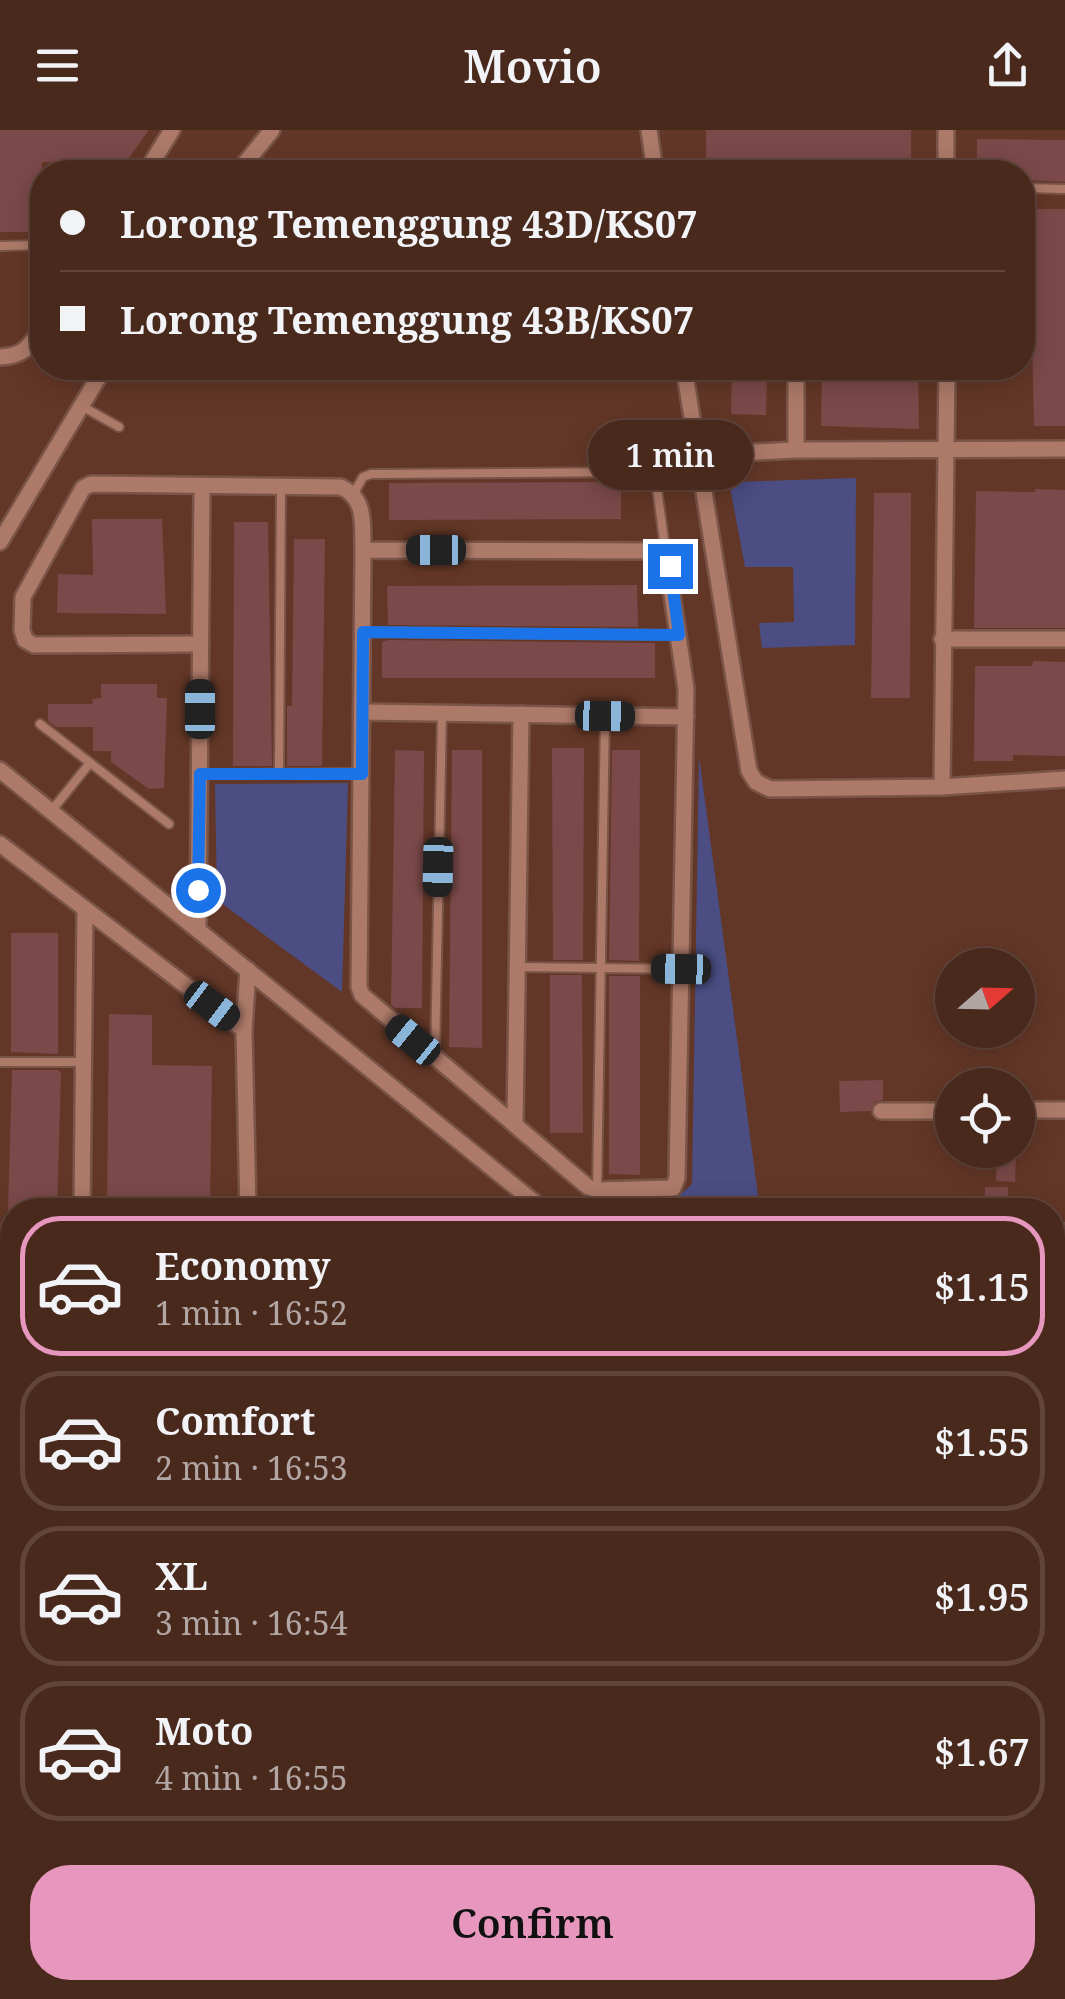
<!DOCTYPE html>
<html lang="en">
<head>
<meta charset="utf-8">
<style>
	:root { --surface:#4a291d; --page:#54352a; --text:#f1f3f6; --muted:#b2a6a4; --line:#61453b; --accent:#e797bd }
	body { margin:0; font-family:"Noto Serif",serif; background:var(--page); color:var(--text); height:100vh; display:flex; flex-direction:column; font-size:38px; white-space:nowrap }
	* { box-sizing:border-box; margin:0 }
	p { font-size:32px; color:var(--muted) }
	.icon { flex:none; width:55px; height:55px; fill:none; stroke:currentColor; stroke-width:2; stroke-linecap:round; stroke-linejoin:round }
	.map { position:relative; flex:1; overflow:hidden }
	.side { position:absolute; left:0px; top:1068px; width:1065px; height:802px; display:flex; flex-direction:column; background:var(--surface); border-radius:40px 40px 0 0; box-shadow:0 5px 25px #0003,0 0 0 2px var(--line) }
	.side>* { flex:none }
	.hud { position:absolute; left:30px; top:30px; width:1005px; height:220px; border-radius:40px; box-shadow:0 5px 25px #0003,0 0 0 2px var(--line); display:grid; align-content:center; height:220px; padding:0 30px; background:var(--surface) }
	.needle { width:65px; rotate:70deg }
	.fabs { position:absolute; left:935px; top:818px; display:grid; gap:20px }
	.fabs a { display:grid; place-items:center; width:100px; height:100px; border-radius:50%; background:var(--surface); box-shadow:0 5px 25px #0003,0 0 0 2px var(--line); font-size:50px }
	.end { position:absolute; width:45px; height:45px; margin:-22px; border:12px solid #1a73e8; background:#fff; box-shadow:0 0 0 5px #fff }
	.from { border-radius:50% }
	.bubble { position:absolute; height:70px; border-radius:35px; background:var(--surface); box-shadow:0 5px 25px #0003,0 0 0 2px var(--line); font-size:32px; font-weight:600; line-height:70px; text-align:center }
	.car { position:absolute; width:30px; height:60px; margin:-30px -15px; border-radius:12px; box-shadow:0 0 8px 2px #0007; background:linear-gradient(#222 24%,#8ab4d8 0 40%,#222 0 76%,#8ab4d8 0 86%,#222 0) }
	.hud b { display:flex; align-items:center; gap:35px; height:95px; font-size:38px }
	.hud b+b { border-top:2px solid var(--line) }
	.hud i { width:25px; height:25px; background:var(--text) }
	ul { padding:18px 0 0; list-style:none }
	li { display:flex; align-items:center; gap:30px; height:140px; margin:0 20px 15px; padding:0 10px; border:5px solid var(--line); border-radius:40px }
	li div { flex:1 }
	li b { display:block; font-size:38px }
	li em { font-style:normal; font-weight:600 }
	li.active { border-color:var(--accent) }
	li>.icon { width:90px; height:90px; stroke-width:1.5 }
	.cta { display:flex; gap:20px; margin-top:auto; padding:20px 30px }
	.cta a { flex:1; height:115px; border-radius:40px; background:var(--accent); color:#111; font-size:40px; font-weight:600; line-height:115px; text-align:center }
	header { display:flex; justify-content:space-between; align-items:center; height:130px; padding:0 30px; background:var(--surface); font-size:45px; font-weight:600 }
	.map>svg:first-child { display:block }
	.green { fill:#4b4d83 }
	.building { fill:#7b4949 }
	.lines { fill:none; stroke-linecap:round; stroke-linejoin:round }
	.service-casing { stroke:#795447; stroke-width:12 }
	.minor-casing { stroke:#795447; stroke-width:20 }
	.path { stroke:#a98578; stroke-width:2.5; stroke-dasharray:5 5; stroke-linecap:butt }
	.service { stroke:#ad7a69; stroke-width:8 }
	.minor { stroke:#ad7a69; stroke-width:15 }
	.route { stroke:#1a73e8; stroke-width:12 }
</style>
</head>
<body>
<header><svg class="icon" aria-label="menu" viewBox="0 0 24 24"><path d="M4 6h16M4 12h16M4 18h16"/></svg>Movio<svg class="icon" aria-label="share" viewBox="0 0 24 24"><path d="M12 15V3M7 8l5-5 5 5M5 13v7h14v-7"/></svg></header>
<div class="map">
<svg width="1065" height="1869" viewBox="0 0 1065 1869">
	<rect width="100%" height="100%" fill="#633727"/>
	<!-- green -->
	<g class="green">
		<path d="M856,348L855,515L762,518L759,493L794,492L793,437H745L729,352Z"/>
		<path d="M699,626L760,1080H600L590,1072L673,1071L692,1054Z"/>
		<path d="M348,653L342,862L217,770L215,654Z"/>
		<path d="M263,1858H329V1869H276Z"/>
	</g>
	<!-- building -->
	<g class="building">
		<path d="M0,0H149L126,32H42V102H0Z"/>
		<path d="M706,0H911V40L706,39Z"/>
		<path d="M977,9L1065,10V52L1022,50V42H977Z"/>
		<path d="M1036,79H1065V296H1034L1032,204L1033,136H1037Z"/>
		<path d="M732,238H767L766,285L731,284Z"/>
		<path d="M822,238H918L919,299L821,296Z"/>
		<path d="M621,352V389L389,390V353Z"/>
		<path d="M1035,359L1065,360V498H974L976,361L1035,362Z"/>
		<path d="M874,363H911L910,568H871Z"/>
		<path d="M92,389H162L166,484L57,483L58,444L93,445Z"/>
		<path d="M234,392H268L272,636H233Z"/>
		<path d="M294,409H325L322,636H287V576H292Z"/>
		<path d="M637,455L638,497L388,495L387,456Z"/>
		<path d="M388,510L655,513V548H382V512Z"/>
		<path d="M1033,531L1065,532V626L1013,625V631H974L975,536H1032Z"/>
		<path d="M101,554H157V568H167L164,658L149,659L111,632V621H93V597H56L48,591V574H93L92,569L101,568Z"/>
		<path d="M552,618H584L583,830H553Z"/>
		<path d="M395,620L424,621L422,878H395L391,875Z"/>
		<path d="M452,620H482V918L449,917Z"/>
		<path d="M612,620H640L639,831L609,830Z"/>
		<path d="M11,803H58V924L11,922Z"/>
		<path d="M550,845H582L583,1003H550Z"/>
		<path d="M609,846H640V1045L609,1044Z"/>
		<path d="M109,884L152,885V935L212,936L210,1080H107Z"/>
		<path d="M12,940H58L61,943L57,1080H8Z"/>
		<path d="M883,950V970L875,972L870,981L840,982L839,951Z"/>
		<path d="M997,1024H1016L1015,1052L996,1051Z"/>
		<rect x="985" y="1057" width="23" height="23"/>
		<path d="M0,1847L12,1858L29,1869H0Z"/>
	</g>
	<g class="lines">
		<defs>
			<g id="service">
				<path d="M1022,58L1065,59"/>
				<path d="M0,116L42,115"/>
				<path d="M80,275L119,297"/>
				<path d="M354,363L363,347L371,344L644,342L652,345L656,351L666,425"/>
				<path d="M363,502L679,505"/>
				<path d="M40,594L169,694"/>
				<path d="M199,644L360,643"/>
				<path d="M279,644L281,356"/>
				<path d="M52,680L90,633"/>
				<path d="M517,837L681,839"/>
				<path d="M435,924L442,583"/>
				<path d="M0,932H83"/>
				<path d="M597,1060L605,586"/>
				<path d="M1052,1097L1065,1098"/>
				<path d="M0,1155H12"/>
				<path d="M181,1869L190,1858"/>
			</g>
			<g id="minor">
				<path d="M649,0L655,42"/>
				<path d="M146,42L172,0"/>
				<path d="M238,42L272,0"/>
				<path d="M946,42V0"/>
				<path d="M0,227C23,226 29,217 42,199"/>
				<path d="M684,238L749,641L756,652L770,659L942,657L1065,649"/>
				<path d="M796,238V320"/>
				<path d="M697,325L796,320L1065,319"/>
				<path d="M0,412L104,238"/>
				<path d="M942,509H1065"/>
				<path d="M200,514L34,515L25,510L22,500L23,467L83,358L91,354L341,357C367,369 362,395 363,420L359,857L362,865L588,1057L597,1060L673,1058L677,1048L686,559L666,425L656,421L363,420"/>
				<path d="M363,582L686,587"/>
				<path d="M0,640L544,1080"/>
				<path d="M942,657L947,238"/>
				<path d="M0,714L244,900"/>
				<path d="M198,799L202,356"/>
				<path d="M1018,980H1065"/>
				<path d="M881,981H952"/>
				<path d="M515,994L521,584"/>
				<path d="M82,1080L85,780"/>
				<path d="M248,1080L244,900L248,840"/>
				<path d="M1052,1344H1065"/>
				<path d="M1052,1430L1065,1429"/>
				<path d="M0,1441H12"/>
				<path d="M1055,1500L1065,1499"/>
				<path d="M1052,1571L1065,1570"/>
				<path d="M0,1628L12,1629"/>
				<path d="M92,1869L100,1858"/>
			</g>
		</defs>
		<!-- service casing -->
		<use href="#service" class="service-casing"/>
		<!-- minor casing -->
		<use href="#minor" class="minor-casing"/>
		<!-- path -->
		<path class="path" d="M858,1858L861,1869"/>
		<!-- service -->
		<use href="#service" class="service"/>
		<!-- minor -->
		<use href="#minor" class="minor"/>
	</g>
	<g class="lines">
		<!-- route -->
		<path class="route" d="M198,760L200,644H362L363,502L679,505L670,436"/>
	</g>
</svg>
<div class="fabs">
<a><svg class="needle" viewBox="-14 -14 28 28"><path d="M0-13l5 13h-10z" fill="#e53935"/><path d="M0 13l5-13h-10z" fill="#b2a6a4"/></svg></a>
<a><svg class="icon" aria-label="locate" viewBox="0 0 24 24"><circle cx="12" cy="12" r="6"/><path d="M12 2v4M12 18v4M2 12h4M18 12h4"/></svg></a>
</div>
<i class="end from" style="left:198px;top:760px"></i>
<i class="end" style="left:670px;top:436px"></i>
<div class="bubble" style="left:588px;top:290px;width:165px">1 min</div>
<i class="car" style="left:436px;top:420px;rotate:270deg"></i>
<i class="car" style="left:200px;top:579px;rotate:0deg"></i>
<i class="car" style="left:605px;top:586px;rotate:91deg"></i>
<i class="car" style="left:438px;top:737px;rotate:181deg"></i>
<i class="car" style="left:681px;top:839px;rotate:271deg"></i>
<i class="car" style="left:212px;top:876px;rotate:127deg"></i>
<i class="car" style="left:413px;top:910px;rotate:309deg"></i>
<div class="hud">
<b><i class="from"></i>Lorong Temenggung 43D/KS07</b>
<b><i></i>Lorong Temenggung 43B/KS07</b>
</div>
<section class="side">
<ul>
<li class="active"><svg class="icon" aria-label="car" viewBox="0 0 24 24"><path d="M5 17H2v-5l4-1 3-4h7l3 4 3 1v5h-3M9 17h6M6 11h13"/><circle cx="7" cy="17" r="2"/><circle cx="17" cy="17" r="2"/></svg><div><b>Economy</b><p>1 min · 16:52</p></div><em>$1.15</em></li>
<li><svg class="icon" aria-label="car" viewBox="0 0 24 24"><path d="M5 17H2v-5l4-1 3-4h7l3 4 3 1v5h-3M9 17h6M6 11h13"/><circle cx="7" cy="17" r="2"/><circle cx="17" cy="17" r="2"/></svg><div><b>Comfort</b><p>2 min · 16:53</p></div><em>$1.55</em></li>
<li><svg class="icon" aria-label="car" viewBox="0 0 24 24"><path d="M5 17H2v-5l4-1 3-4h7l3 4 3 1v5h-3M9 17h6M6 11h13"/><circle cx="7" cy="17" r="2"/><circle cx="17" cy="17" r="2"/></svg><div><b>XL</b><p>3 min · 16:54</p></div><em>$1.95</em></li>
<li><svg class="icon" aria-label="car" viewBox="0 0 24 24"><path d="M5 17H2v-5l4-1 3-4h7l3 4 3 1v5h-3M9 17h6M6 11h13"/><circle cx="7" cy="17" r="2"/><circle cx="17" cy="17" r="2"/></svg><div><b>Moto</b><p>4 min · 16:55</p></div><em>$1.67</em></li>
</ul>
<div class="cta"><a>Confirm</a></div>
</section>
</div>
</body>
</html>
